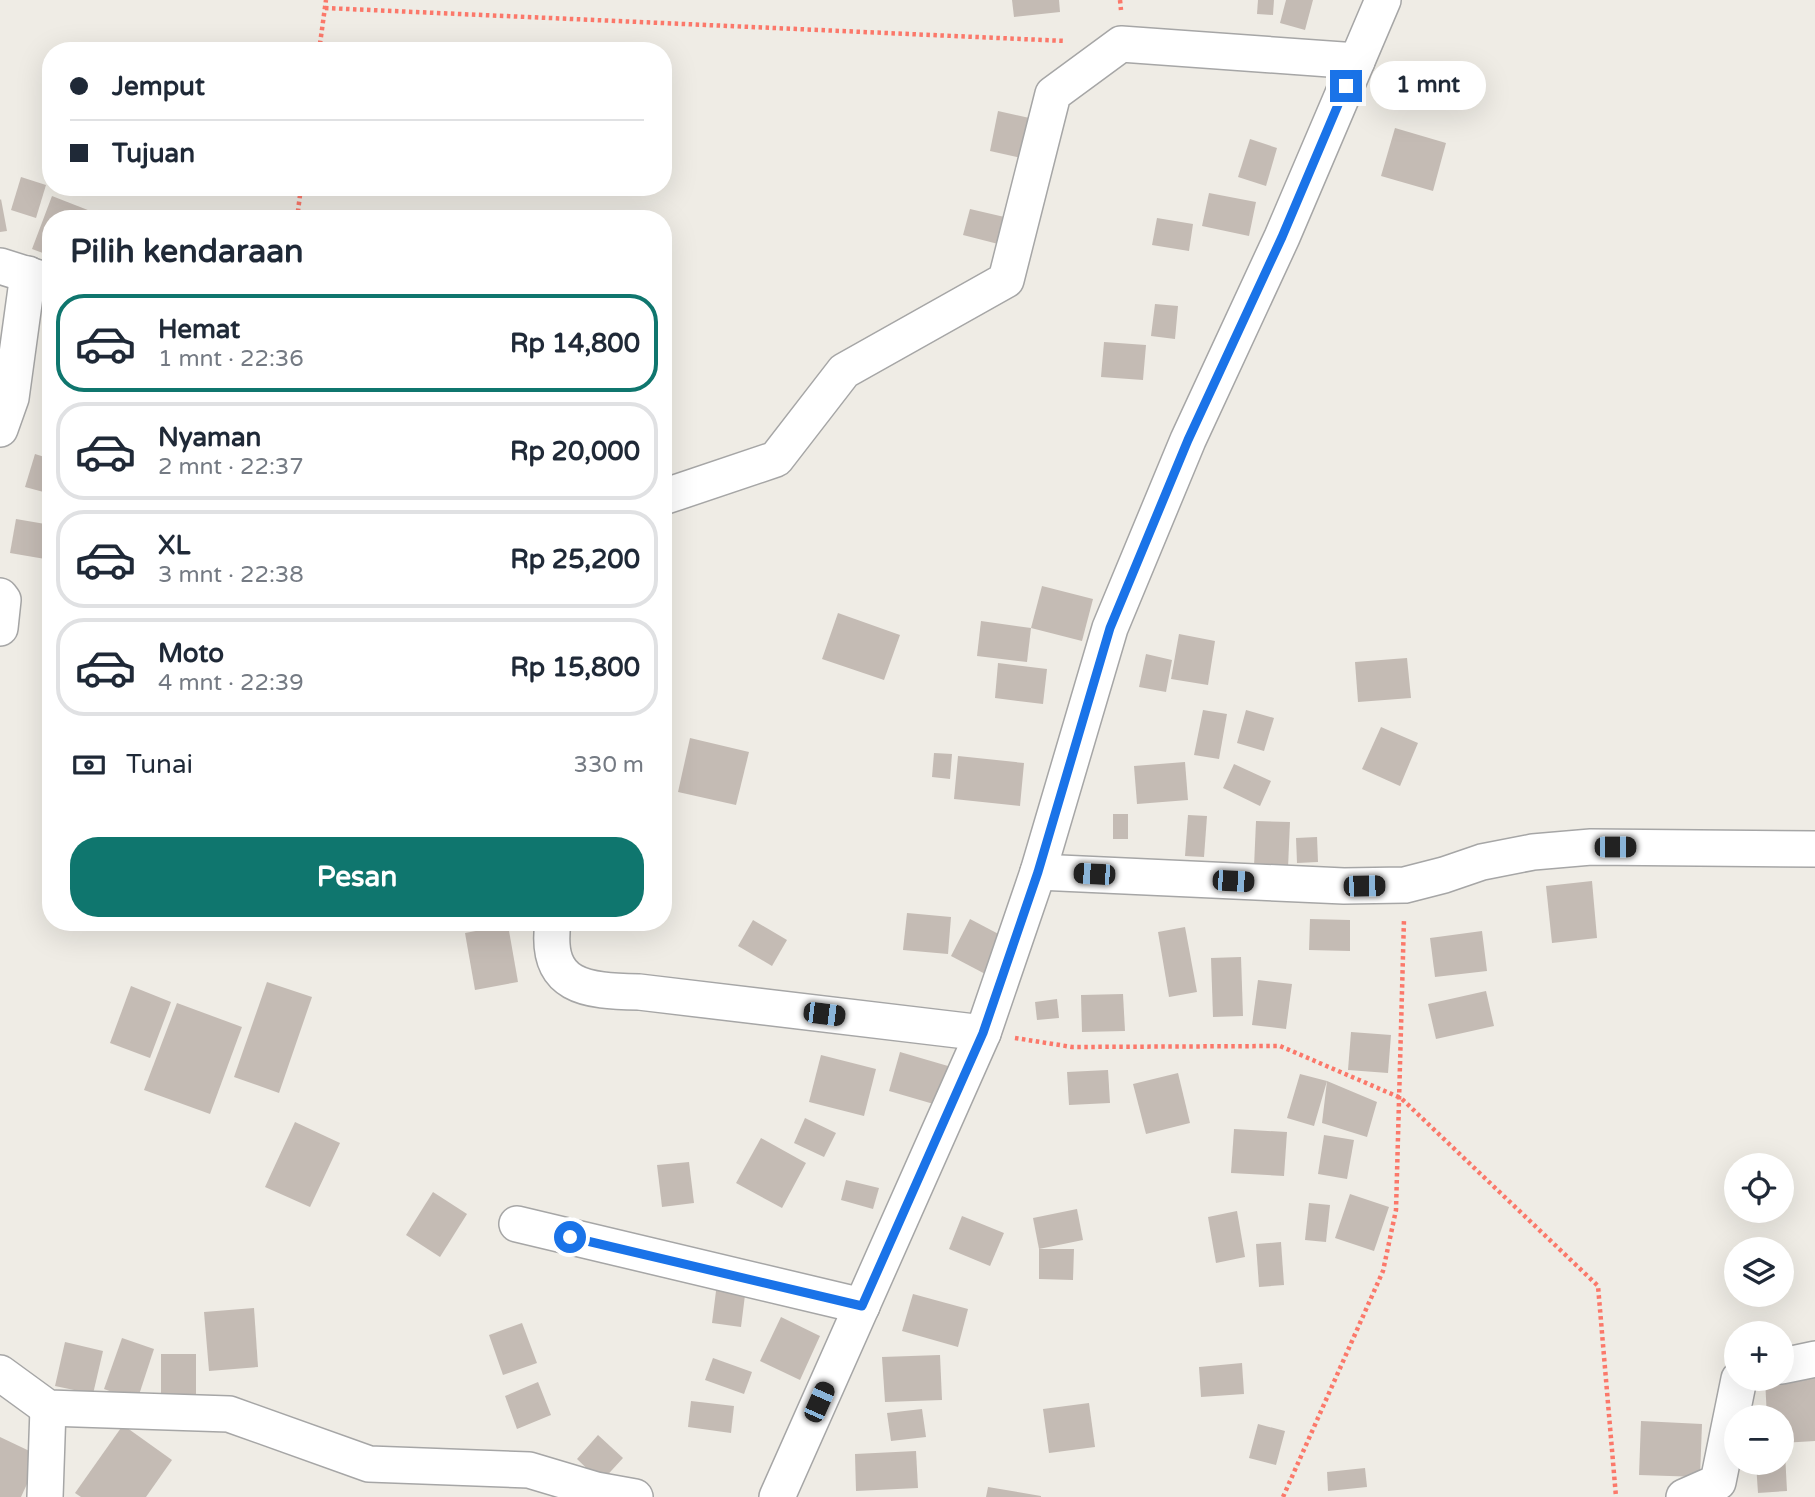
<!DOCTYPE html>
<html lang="id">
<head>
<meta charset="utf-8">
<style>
	:root { --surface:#fff; --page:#f2f2f3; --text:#1f2937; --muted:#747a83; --line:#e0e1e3; --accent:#0f766e }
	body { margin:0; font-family:"Varela Round",sans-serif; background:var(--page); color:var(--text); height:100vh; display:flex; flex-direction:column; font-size:26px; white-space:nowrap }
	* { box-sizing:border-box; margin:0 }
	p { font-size:23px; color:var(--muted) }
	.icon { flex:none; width:38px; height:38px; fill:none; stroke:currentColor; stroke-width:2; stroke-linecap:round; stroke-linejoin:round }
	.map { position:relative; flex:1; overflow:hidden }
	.panel { position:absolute; left:42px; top:210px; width:630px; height:721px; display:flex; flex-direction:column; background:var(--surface); border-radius:28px; box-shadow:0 7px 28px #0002 }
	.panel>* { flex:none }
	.hud { position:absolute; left:42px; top:42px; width:630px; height:154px; border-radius:28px; box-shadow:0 7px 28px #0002; display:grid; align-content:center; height:154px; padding:0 28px; background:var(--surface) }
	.controls { position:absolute; left:1724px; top:1153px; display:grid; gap:14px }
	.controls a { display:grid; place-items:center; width:70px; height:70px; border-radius:50%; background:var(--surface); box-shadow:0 7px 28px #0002; font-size:35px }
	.end { position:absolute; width:32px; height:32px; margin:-16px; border:9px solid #1a73e8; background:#fff; box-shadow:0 0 0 4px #fff }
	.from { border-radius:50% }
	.bubble { position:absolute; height:49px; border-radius:24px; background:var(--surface); box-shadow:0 7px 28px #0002; font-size:23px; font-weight:700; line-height:49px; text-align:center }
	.car { position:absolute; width:21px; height:42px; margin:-21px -10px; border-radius:9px; box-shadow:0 0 5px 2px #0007; background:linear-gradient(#222 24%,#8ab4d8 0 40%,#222 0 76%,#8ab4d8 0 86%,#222 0) }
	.hud b { display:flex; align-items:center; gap:24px; height:66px; font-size:26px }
	.hud b+b { border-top:2px solid var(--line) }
	.hud i { width:18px; height:18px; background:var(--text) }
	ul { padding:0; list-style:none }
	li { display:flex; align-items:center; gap:21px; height:98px; margin:0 14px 10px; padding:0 14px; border:4px solid var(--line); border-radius:28px }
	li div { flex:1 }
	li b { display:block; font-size:26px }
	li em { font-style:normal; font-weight:700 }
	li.selected { border-color:var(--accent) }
	li>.icon { width:63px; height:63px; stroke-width:1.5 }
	h2 { padding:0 28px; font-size:32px; line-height:84px }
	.pay { display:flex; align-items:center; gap:18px; height:77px; padding:0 28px; font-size:26px }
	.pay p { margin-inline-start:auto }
	.primary-button { display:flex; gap:14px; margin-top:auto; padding:14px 28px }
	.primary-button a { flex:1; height:80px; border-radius:28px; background:var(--accent); color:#fff; font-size:28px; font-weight:700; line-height:80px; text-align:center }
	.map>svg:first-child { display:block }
	.building { fill:#c4bbb4 }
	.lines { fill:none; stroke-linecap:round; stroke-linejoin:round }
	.street-casing { stroke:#a6a6a6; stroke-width:38 }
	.path { stroke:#fb786a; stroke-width:4.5; stroke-dasharray:3.5 3.5; stroke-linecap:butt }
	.street { stroke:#fff; stroke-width:35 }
	.route { stroke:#1a73e8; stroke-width:9 }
</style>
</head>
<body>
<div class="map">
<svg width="1815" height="1497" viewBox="0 0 1815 1497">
	<rect width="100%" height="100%" fill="#efece5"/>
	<!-- building -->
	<g class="building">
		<path d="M1012,0H1059L1060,12L1014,17Z"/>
		<path d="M1258,0H1274L1273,15L1257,14Z"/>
		<path d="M1286,0H1313L1305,30L1280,23Z"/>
		<path d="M998,111L1034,119L1026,159L990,151Z"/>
		<path d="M1395,128L1446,143L1433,191L1381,176Z"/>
		<path d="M1250,139L1277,148L1266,186L1238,177Z"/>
		<path d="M21,177L46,185L36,218L11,210Z"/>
		<path d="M1209,193L1256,202L1249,236L1202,226Z"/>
		<path d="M52,196L98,214L96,219H51V256L32,249Z"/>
		<path d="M1,199L7,231L0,232V200Z"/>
		<path d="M970,209L1013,219L1006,246L963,235Z"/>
		<path d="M1157,218L1193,224L1189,251L1152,245Z"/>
		<path d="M1155,304L1178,306L1175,339L1151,336Z"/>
		<path d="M1104,342L1146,345L1143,380L1101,377Z"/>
		<path d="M35,454L51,459V494L25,487Z"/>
		<path d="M16,519L51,525V560L10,553Z"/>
		<path d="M1042,586L1093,599L1082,641L1031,628Z"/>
		<path d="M838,613L900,635L884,680L822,659Z"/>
		<path d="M981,621L1031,628L1027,662L977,656Z"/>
		<path d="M1179,634L1215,641L1208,685L1171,679Z"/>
		<path d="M1146,654L1172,660L1166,692L1139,687Z"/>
		<path d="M1407,658L1411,698L1358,702L1355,662Z"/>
		<path d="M998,663L1047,669L1043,704L995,698Z"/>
		<path d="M1203,710L1227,714L1219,759L1194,755Z"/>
		<path d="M1246,710L1274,718L1264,751L1237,743Z"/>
		<path d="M1381,727L1418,743L1400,786L1362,769Z"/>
		<path d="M690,738L749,752L736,805L678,792Z"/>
		<path d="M934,753L952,754L950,779L932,777Z"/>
		<path d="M958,756L1024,763L1020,806L954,799Z"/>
		<path d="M1185,762L1188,800L1137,804L1134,766Z"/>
		<path d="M1234,764L1271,781L1260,806L1223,788Z"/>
		<rect x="1113" y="814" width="15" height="25"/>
		<path d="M1188,815L1207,816L1204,857L1185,856Z"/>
		<path d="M1256,821L1290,822L1288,868L1254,867Z"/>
		<path d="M1317,837L1318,862L1297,863L1296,838Z"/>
		<path d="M1592,881L1597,938L1552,943L1546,886Z"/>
		<path d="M907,913L951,917L948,954L903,950Z"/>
		<path d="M970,919L1008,939L989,976L951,956Z"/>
		<path d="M1310,919L1350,920V951L1309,950Z"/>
		<path d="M753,920L787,940L772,966L738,946Z"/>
		<path d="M508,925L518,982L475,990L465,933Z"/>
		<path d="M1185,927L1197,992L1169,997L1158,932Z"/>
		<path d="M1482,931L1487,971L1435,977L1430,938Z"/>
		<path d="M1241,957L1243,1016L1213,1017L1211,958Z"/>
		<path d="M1258,980L1292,984L1286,1029L1252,1025Z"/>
		<path d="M267,982L312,997L279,1093L234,1077Z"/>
		<path d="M131,986L171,1002L150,1058L110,1043Z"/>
		<path d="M1486,991L1494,1026L1436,1039L1428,1004Z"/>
		<path d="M1123,994L1125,1031L1082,1032L1081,995Z"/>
		<path d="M1057,999L1059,1018L1037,1020L1035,1002Z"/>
		<path d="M177,1003L242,1027L210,1114L144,1090Z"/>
		<path d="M1351,1032L1391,1035L1388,1073L1348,1070Z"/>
		<path d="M900,1052L948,1066L937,1105L889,1091Z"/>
		<path d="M821,1055L876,1069L864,1116L809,1102Z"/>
		<path d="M1108,1070L1110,1103L1069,1105L1067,1072Z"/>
		<path d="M1178,1073L1190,1123L1146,1134L1133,1084Z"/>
		<path d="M1300,1074L1327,1081L1377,1102L1367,1137L1322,1123L1327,1081L1314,1126L1287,1118Z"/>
		<path d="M805,1118L836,1133L824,1157L794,1143Z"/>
		<path d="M295,1122L340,1143L310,1207L265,1187Z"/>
		<path d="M1234,1129L1287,1132L1284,1176L1231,1173Z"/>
		<path d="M1324,1135L1354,1140L1347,1179L1318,1174Z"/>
		<path d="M761,1138L806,1163L782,1208L736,1183Z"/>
		<path d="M689,1162L694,1203L662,1207L657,1165Z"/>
		<path d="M846,1180L879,1188L873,1209L841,1200Z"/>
		<path d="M433,1192L467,1214L440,1257L406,1235Z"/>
		<path d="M1350,1194L1389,1207L1374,1251L1335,1238Z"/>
		<path d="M1309,1203L1330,1205L1326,1242L1305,1240Z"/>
		<path d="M1077,1209L1083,1240L1039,1249L1033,1218Z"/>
		<path d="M1237,1211L1245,1257L1216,1263L1208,1217Z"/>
		<path d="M962,1216L1004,1233L990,1266L949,1249Z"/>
		<path d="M1281,1242L1284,1285L1259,1287L1256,1244Z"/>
		<path d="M1039,1249H1074L1073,1280L1039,1279Z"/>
		<path d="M717,1283L746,1287L741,1327L712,1323Z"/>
		<path d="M913,1294L968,1309L958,1347L902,1331Z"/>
		<path d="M254,1308L258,1367L209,1371L204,1312Z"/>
		<path d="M781,1317L820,1336L800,1380L760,1361Z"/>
		<path d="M522,1323L537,1363L503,1375L489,1335Z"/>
		<path d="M122,1338L154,1349L137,1401L104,1389Z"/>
		<path d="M65,1342L103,1351L93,1394L55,1386Z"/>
		<rect x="161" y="1354" width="35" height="48"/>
		<path d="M940,1355L942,1400L885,1402L882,1357Z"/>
		<path d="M713,1358L752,1372L744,1394L705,1380Z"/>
		<path d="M1242,1363L1244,1394L1201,1397L1199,1367Z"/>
		<path d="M1815,1374V1441L1782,1443V1418H1767L1765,1379Z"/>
		<path d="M538,1382L551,1415L517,1429L505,1396Z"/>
		<path d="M691,1401L734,1406L731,1433L688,1427Z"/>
		<path d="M1089,1403L1095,1447L1049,1453L1043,1409Z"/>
		<path d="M922,1409L926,1437L891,1441L887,1413Z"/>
		<path d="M1641,1421L1702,1424L1700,1477L1639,1475Z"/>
		<path d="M1258,1424L1285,1431L1276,1465L1249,1458Z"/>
		<path d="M123,1425L172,1460L146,1497H81L75,1493Z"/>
		<path d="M598,1435L623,1458L601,1482L577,1459Z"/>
		<path d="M0,1437L40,1456L21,1497H0Z"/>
		<path d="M916,1451L918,1488L856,1491L855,1454Z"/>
		<path d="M1785,1453L1787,1491L1758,1493L1756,1463H1782V1454Z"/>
		<path d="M1365,1468L1367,1487L1328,1491L1327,1472Z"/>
		<path d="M988,1487L1041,1496V1497H986Z"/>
	</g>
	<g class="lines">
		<defs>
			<g id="street">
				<path d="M0,266L51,282"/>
				<path d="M0,429L11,398L28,274"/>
				<path d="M663,497L776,459L844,371L1006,280L1053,94L1121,44L1357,61"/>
				<path d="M0,596L3,600L0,628"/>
				<path d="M1038,872L1344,886L1405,885L1444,875L1482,862L1533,852L1591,847L1815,849"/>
				<path d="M553,922C544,988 586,991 639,992L983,1033"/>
				<path d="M517,1224L862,1306"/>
				<path d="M1782,1366L1815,1359"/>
				<path d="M0,1373L48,1408L229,1414L369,1464L529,1470L596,1490L635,1497"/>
				<path d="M45,1497L48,1408"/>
				<path d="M777,1497L983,1033L1038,872L1110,628L1188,440L1282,237L1383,0"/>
				<path d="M1684,1497L1718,1482L1739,1379"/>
			</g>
		</defs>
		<!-- street casing -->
		<use href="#street" class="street-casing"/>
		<!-- path -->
		<g class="path">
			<path d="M1120,0L1121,10"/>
			<path d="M325,8L1066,41"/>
			<path d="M319,51L326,0"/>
			<path d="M297,219L301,187"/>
			<path d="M1015,1038L1072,1047L1280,1046L1401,1098L1598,1286L1616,1497"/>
			<path d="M1283,1497L1383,1271L1396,1210L1404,919"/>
		</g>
		<!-- street -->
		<use href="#street" class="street"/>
	</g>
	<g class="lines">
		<!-- route -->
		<path class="route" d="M570,1237L862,1306L983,1033L1038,872L1110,628L1188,440L1282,237L1346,86"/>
	</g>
</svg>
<div class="controls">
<a><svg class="icon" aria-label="locate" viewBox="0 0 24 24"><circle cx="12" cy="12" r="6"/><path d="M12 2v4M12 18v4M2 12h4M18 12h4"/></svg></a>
<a><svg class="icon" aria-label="layers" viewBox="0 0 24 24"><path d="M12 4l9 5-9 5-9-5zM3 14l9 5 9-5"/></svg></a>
<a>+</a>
<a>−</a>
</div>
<i class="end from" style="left:570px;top:1237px"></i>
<i class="end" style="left:1346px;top:86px"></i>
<div class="bubble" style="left:1370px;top:61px;width:116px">1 mnt</div>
<i class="car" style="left:1615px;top:847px;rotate:90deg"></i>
<i class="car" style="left:1094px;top:874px;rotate:273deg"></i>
<i class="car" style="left:1233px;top:881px;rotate:93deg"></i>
<i class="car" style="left:1364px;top:886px;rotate:89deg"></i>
<i class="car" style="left:824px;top:1014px;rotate:97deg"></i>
<i class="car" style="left:819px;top:1402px;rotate:24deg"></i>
<div class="hud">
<b><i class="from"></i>Jemput</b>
<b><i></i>Tujuan</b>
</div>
<section class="panel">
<h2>Pilih kendaraan</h2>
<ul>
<li class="selected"><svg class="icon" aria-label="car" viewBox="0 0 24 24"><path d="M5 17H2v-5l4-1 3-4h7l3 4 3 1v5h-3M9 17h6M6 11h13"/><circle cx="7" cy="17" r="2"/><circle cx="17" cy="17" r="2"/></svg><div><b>Hemat</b><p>1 mnt · 22:36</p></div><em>Rp 14,800</em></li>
<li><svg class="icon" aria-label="car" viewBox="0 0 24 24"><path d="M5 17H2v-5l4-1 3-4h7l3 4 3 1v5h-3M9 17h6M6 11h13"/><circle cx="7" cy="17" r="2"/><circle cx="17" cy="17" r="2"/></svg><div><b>Nyaman</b><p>2 mnt · 22:37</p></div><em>Rp 20,000</em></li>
<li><svg class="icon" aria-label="car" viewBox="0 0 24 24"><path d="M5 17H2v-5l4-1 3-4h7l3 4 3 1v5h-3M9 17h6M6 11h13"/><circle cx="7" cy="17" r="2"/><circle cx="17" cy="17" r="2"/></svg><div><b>XL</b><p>3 mnt · 22:38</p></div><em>Rp 25,200</em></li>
<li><svg class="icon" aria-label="car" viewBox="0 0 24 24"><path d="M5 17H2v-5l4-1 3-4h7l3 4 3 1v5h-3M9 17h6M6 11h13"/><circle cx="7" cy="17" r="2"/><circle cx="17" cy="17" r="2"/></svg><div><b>Moto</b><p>4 mnt · 22:39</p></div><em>Rp 15,800</em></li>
</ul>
<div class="pay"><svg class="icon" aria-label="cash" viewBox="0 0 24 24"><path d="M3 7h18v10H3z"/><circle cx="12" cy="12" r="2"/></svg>Tunai<p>330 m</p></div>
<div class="primary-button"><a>Pesan</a></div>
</section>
</div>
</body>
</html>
